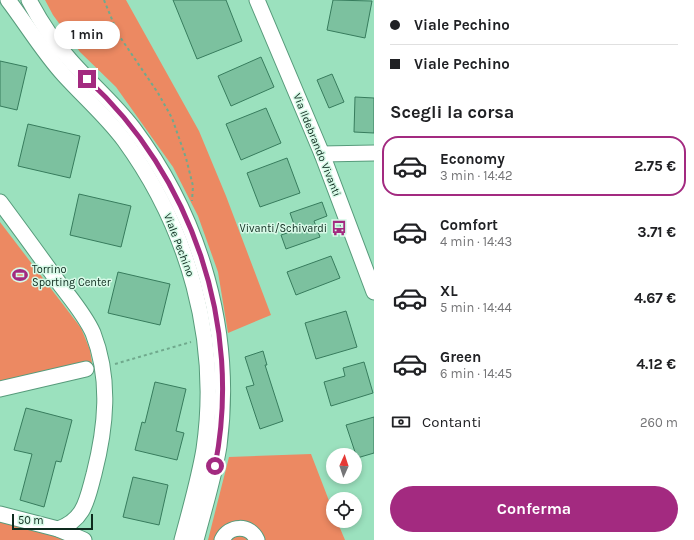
<!DOCTYPE html>
<html lang="it">
<head>
<meta charset="utf-8">
<style>
	:root { --surface:#fff; --page:#f2f2f2; --text:#202124; --muted:#757577; --line:#e0e0e0; --accent:#a32a80 }
	body { margin:0; font-family:Karla,sans-serif; background:var(--page); color:var(--text); height:100vh; display:flex; flex-direction:column; font-size:15px; white-space:nowrap }
	* { box-sizing:border-box; margin:0 }
	p { font-size:13px; color:var(--muted) }
	.icon { flex:none; width:22px; height:22px; fill:none; stroke:currentColor; stroke-width:2; stroke-linecap:round; stroke-linejoin:round }
	.map { position:relative; flex:1; overflow:hidden }
	.sheet { display:flex; flex-direction:column; background:var(--surface); width:320px }
	.sheet>* { flex:none }
	.top-card { display:grid; align-content:center; height:88px; padding:0 16px; background:var(--surface) }
	.needle { width:26px; rotate:3deg }
	.buttons { position:absolute; left:326px; top:448px; display:grid; gap:8px }
	.buttons a { display:grid; place-items:center; width:36px; height:36px; border-radius:50%; background:var(--surface); box-shadow:0 2px 6px #0003; font-size:20px }
	.scale { position:absolute; left:12px; bottom:10px; width:81px; box-sizing:border-box; padding-left:4px; border:2px solid #0e2b1e; border-top:0; font-size:11px; line-height:14px; white-space:nowrap; color:#0e2b1e; -webkit-text-stroke:3px #d7f9e7; paint-order:stroke }
	.end { position:absolute; width:18px; height:18px; margin:-9px; border:5px solid #a32a80; background:#fff; box-shadow:0 0 0 2px #fff }
	.from { border-radius:50% }
	.bubble { position:absolute; height:28px; border-radius:14px; background:var(--surface); box-shadow:0 2px 6px #0003; font-size:13px; font-weight:700; line-height:28px; text-align:center }
	.top-card b { display:flex; align-items:center; gap:14px; height:38px; font-size:15px }
	.top-card b+b { border-top:1px solid var(--line) }
	.top-card i { width:10px; height:10px; background:var(--text) }
	ul { padding:0; list-style:none }
	li { display:flex; align-items:center; gap:12px; height:60px; margin:0 8px 6px; padding:0 8px; border:2px solid transparent; border-radius:16px }
	li div { flex:1 }
	li b { display:block; font-size:15px }
	li em { font-style:normal; font-weight:700 }
	li.current { border-color:var(--accent) }
	li>.icon { width:36px; height:36px; stroke-width:1.5 }
	h2 { padding:0 16px; font-size:18px; line-height:48px }
	.pay { display:flex; align-items:center; gap:10px; height:44px; padding:0 16px; font-size:15px }
	.pay p { margin-inline-start:auto }
	.button { display:flex; gap:8px; margin-top:auto; padding:8px 16px }
	.button a { flex:1; height:46px; border-radius:24px; background:var(--accent); color:#fff; font-size:16px; font-weight:700; line-height:46px; text-align:center }
	main { display:flex; flex:1; min-height:0 }
	.map>svg:first-child { display:block }
	.green { fill:#ec8962 }
	.building { fill:#7cc19f; stroke:#377c5d }
	.lines { fill:none; stroke-linecap:round; stroke-linejoin:round }
	.minor-casing { stroke:#579b7b; stroke-width:17 }
	.path { stroke:#70a98d; stroke-width:2; stroke-dasharray:3 3; stroke-linecap:butt }
	.minor { stroke:#fff; stroke-width:15 }
	.route { stroke:#a32a80; stroke-width:5 }
	.labels { text-anchor:middle; dominant-baseline:central; stroke-width:3; stroke-linejoin:round; paint-order:stroke }
	.street-label { font-size:11px; fill:#0e2b1e; stroke:#d7f9e7 }
	.poi-label { font-size:11px; fill:#0e2b1e; stroke:#d7f9e7; text-anchor:end }
</style>
</head>
<body>
<main>
<div class="map">
<svg width="374" height="540" viewBox="0 0 374 540">
	<rect width="100%" height="100%" fill="#9be1be"/>
	<!-- green -->
	<g class="green">
		<path d="M45,0H126L199,131L226,196L271,315L228,333L218,272L198,216L173,167L116,87L80,52L53,15Z"/>
		<path d="M0,222L81,328L90,350L93,370L0,384Z"/>
		<path d="M311,454L333,511V521H337L345,540H208L229,457Z"/>
		<path d="M0,522L68,540H0Z"/>
	</g>
	<!-- building -->
	<g class="building">
		<path d="M173,0H226L242,41L197,59Z"/>
		<path d="M333,0L372,1L365,38L327,30Z"/>
		<path d="M261,57L274,87L231,106L218,76Z"/>
		<path d="M0,61L27,67L17,110L0,106Z"/>
		<path d="M332,74L344,102L329,108L317,80Z"/>
		<path d="M355,97L374,98V133L354,132Z"/>
		<path d="M266,108L281,143L241,160L226,124Z"/>
		<path d="M28,124L80,136L70,178L18,166Z"/>
		<path d="M287,158L300,193L260,207L247,173Z"/>
		<path d="M79,194L131,206L121,247L70,235Z"/>
		<path d="M322,202L327,216L314,221L320,237L286,249L281,235L296,230L290,213Z"/>
		<path d="M331,256L340,278L296,295L287,272Z"/>
		<path d="M118,272L170,284L160,325L108,313Z"/>
		<path d="M346,311L357,347L316,359L305,323Z"/>
		<path d="M263,351L267,365H265L283,421L260,429L246,387L254,385L245,357Z"/>
		<path d="M364,362L373,393L331,406L324,382L345,376L343,368Z"/>
		<path d="M155,382L186,389L176,431L184,433L177,460L135,450L142,422L145,423Z"/>
		<path d="M26,408L72,420L61,462L56,461L44,507L20,500L32,454L14,450Z"/>
		<path d="M374,417V453L357,458L346,425Z"/>
		<path d="M133,477L168,485L159,525L123,517Z"/>
	</g>
	<g class="lines">
		<defs>
			<g id="minor">
				<path d="M8,0C27,25 43,52 64,75C84,97 106,116 124,140C188,228 220,339 204,449C199,479 190,510 182,540"/>
				<path d="M29,0C40,21 54,42 70,60C90,83 114,103 133,128C201,219 234,332 219,446C214,478 204,509 196,540"/>
				<path d="M257,0L322,154L374,292"/>
				<path d="M322,154L374,153"/>
				<path d="M0,202C20,229 40,256 59,283C71,299 85,315 93,333C111,379 106,427 94,474C87,499 85,520 58,529"/>
				<path d="M0,389L86,369"/>
				<path d="M0,514L58,529L84,540"/>
				<path d="M222,540C229,525 250,524 257,540"/>
			</g>
		</defs>
		<!-- minor casing -->
		<use href="#minor" class="minor-casing"/>
		<!-- path -->
		<g class="path">
			<path d="M104,0L118,34L158,93L172,118L186,158L193,186L192,201"/>
			<path d="M70,40C86,39 104,39 115,26"/>
			<path d="M115,364L191,342"/>
		</g>
		<!-- minor -->
		<use href="#minor" class="minor"/>
	</g>
	<g class="lines">
		<!-- route -->
		<path class="route" d="M87,79C192,175 243,326 215,466"/>
	</g>
	<!-- icons -->
	<defs>
		<symbol id="bus-bare" viewBox="-9 -9 18 18"><path d="M-5-6H5V4H4V6H2V4H-2V6H-4V4H-5ZM-3.5-4V0h7V-4ZM-3.5 1.2v1.5H-2V1.2ZM2 1.2v1.5H3.5V1.2Z" fill="#a32a80" stroke="#d7f9e7" stroke-width="2.5" paint-order="stroke"/></symbol>
		<symbol id="stadium-bare" viewBox="-9 -9 18 18"><path d="M0-5a6.5 5 0 1 0 0 10a6.5 5 0 1 0 0-10ZM-3.5-1.8h7v3.6h-7Z" fill="#a32a80" stroke="#d7f9e7" stroke-width="2.5" paint-order="stroke"/></symbol>
	</defs>
	<g fill-rule="evenodd">
		<use href="#bus-bare" x="328" y="217" width="22" height="22"/>
		<use href="#stadium-bare" x="9" y="264" width="22" height="22"/>
	</g>
	<g class="labels">
		<!-- street labels -->
		<g class="street-label">
			<text transform="translate(317 145) rotate(68)">Via Ildebrando Vivanti</text>
			<text transform="translate(179 245) rotate(69)">Viale Pechino</text>
		</g>
		<!-- poi labels -->
		<g class="poi-label">
			<text x="327" y="228">Vivanti/Schivardi</text>
			<text x="32" y="269" text-anchor="start">Torrino<tspan x="32" dy="13">Sporting Center</tspan></text>
		</g>
	</g>
</svg>
<div class="buttons">
<a><svg class="needle" viewBox="-14 -14 28 28"><path d="M0-13l5 13h-10z" fill="#e53935"/><path d="M0 13l5-13h-10z" fill="#757577"/></svg></a>
<a><svg class="icon" aria-label="locate" viewBox="0 0 24 24"><circle cx="12" cy="12" r="6"/><path d="M12 2v4M12 18v4M2 12h4M18 12h4"/></svg></a>
</div>
<div class="scale">50 m</div>
<i class="end from" style="left:215px;top:466px"></i>
<i class="end" style="left:87px;top:79px"></i>
<div class="bubble" style="left:54px;top:21px;width:66px">1 min</div>
</div>
<section class="sheet">
<div class="top-card">
<b><i class="from"></i>Viale Pechino</b>
<b><i></i>Viale Pechino</b>
</div>
<h2>Scegli la corsa</h2>
<ul>
<li class="current"><svg class="icon" aria-label="car" viewBox="0 0 24 24"><path d="M5 17H2v-5l4-1 3-4h7l3 4 3 1v5h-3M9 17h6M6 11h13"/><circle cx="7" cy="17" r="2"/><circle cx="17" cy="17" r="2"/></svg><div><b>Economy</b><p>3 min · 14:42</p></div><em>2.75 €</em></li>
<li><svg class="icon" aria-label="car" viewBox="0 0 24 24"><path d="M5 17H2v-5l4-1 3-4h7l3 4 3 1v5h-3M9 17h6M6 11h13"/><circle cx="7" cy="17" r="2"/><circle cx="17" cy="17" r="2"/></svg><div><b>Comfort</b><p>4 min · 14:43</p></div><em>3.71 €</em></li>
<li><svg class="icon" aria-label="car" viewBox="0 0 24 24"><path d="M5 17H2v-5l4-1 3-4h7l3 4 3 1v5h-3M9 17h6M6 11h13"/><circle cx="7" cy="17" r="2"/><circle cx="17" cy="17" r="2"/></svg><div><b>XL</b><p>5 min · 14:44</p></div><em>4.67 €</em></li>
<li><svg class="icon" aria-label="car" viewBox="0 0 24 24"><path d="M5 17H2v-5l4-1 3-4h7l3 4 3 1v5h-3M9 17h6M6 11h13"/><circle cx="7" cy="17" r="2"/><circle cx="17" cy="17" r="2"/></svg><div><b>Green</b><p>6 min · 14:45</p></div><em>4.12 €</em></li>
</ul>
<div class="pay"><svg class="icon" aria-label="cash" viewBox="0 0 24 24"><path d="M3 7h18v10H3z"/><circle cx="12" cy="12" r="2"/></svg>Contanti<p>260 m</p></div>
<div class="button"><a>Conferma</a></div>
</section>
</main>
</body>
</html>
